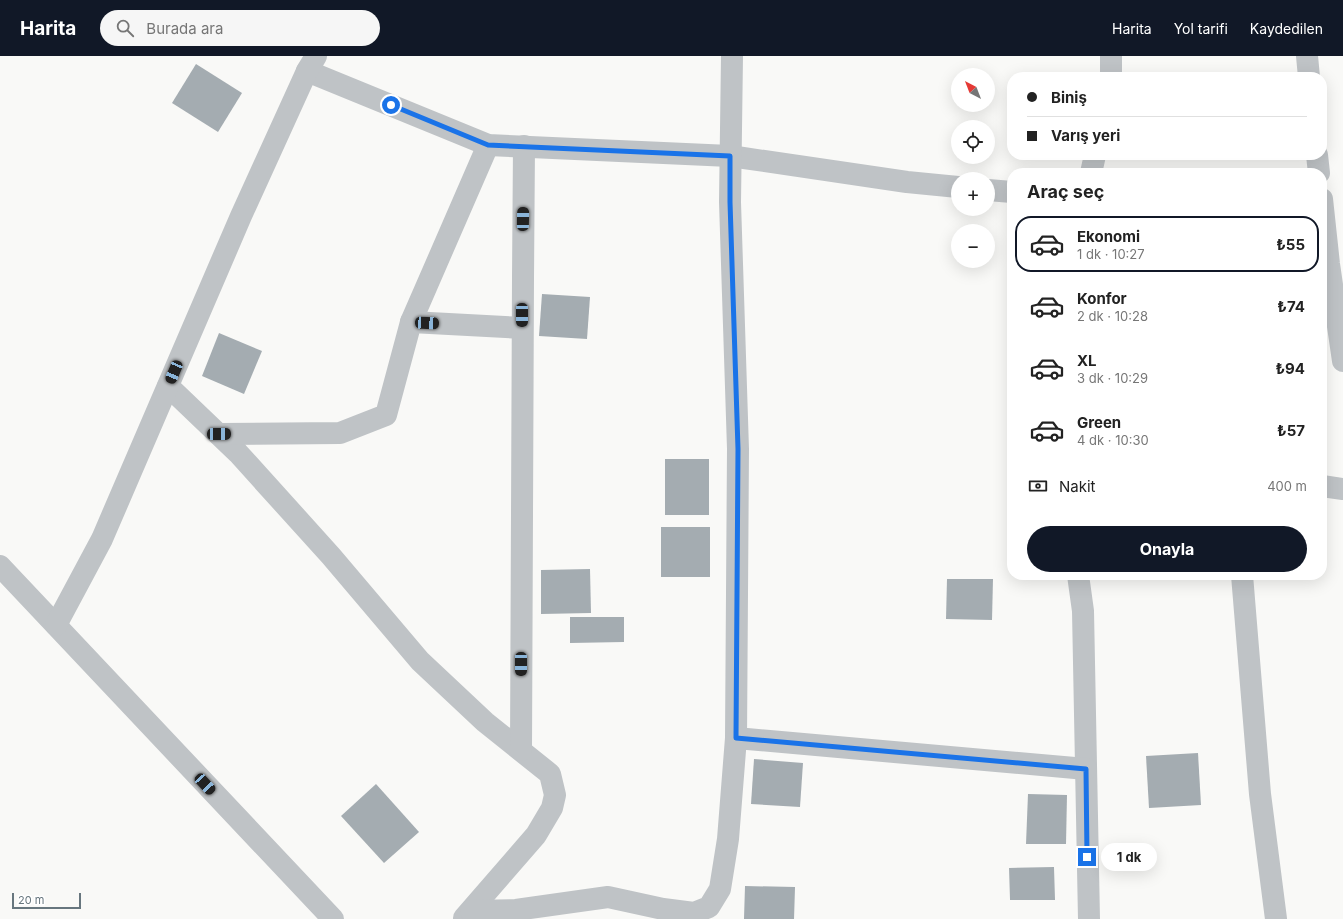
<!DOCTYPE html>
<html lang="tr">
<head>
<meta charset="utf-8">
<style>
	:root { --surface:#fff; --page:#f6f6f6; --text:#222; --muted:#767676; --line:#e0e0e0; --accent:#111827 }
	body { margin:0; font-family:Inter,sans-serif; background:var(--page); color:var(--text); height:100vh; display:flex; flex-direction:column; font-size:15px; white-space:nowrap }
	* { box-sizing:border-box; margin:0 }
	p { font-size:13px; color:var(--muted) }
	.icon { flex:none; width:22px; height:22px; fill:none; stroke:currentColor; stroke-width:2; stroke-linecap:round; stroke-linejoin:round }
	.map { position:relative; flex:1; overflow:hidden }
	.side { position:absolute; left:1007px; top:112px; width:320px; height:412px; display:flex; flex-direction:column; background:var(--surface); border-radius:16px; box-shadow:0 4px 16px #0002 }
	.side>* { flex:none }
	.banner { position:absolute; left:1007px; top:16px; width:320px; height:88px; border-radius:16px; box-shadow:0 4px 16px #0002; display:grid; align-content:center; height:88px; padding:0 20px; background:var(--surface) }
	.needle { width:26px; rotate:318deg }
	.tools { position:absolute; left:951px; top:12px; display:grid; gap:8px }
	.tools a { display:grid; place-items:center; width:44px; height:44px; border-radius:50%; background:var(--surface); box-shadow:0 4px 16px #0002; font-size:20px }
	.scale { position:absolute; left:12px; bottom:10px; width:69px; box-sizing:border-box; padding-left:4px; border:2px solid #67767e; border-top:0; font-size:11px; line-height:14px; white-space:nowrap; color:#67767e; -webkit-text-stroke:3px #fff; paint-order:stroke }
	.end { position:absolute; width:18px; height:18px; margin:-9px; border:5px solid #1a73e8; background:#fff; box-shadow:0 0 0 2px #fff }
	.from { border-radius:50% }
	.bubble { position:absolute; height:28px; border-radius:14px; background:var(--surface); box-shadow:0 4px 16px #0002; font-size:13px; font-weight:700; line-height:28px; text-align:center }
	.car { position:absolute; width:12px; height:24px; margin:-12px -6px; border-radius:5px; box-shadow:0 0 3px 1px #0007; background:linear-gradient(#222 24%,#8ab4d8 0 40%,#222 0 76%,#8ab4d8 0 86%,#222 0) }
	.banner b { display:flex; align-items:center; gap:14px; height:38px; font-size:15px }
	.banner b+b { border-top:1px solid var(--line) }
	.banner i { width:10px; height:10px; background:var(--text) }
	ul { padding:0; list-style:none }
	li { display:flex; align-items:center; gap:12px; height:56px; margin:0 8px 6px; padding:0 12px; border:2px solid transparent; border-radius:16px }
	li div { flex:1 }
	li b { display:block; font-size:15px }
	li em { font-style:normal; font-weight:700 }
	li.selected { border-color:var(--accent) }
	li>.icon { width:36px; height:36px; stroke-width:1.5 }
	h2 { padding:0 20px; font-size:18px; line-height:48px }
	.pay { display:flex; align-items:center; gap:10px; height:44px; padding:0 20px; font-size:15px }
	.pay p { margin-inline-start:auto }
	.action { display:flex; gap:8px; margin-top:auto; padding:8px 20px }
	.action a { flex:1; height:46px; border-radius:24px; background:var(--accent); color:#fff; font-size:16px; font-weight:700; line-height:46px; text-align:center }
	header { display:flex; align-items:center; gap:24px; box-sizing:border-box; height:56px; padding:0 20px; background:var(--accent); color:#fff }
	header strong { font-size:19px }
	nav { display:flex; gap:22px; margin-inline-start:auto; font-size:14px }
	.search { width:280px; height:36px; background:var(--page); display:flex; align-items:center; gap:10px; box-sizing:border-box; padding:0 14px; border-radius:22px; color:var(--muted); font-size:15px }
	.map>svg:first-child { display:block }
	.building { fill:#a4acb1 }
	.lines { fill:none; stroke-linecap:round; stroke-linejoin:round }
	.minor { stroke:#bfc3c6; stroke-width:22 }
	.route { stroke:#1a73e8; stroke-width:5 }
</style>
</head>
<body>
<header>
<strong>Harita</strong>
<div class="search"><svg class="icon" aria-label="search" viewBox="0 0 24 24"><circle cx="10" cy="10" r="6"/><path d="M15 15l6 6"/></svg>Burada ara</div>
<nav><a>Harita</a><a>Yol tarifi</a><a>Kaydedilen</a></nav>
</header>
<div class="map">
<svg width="1343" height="863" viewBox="0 0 1343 863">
	<rect width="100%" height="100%" fill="#f9f9f7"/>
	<!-- building -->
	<g class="building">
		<path d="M196,8L242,37L218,76L172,47Z"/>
		<path d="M542,238L590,241L587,283L539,280Z"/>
		<path d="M219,277L262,295L244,338L202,320Z"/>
		<rect x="665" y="403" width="44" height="56"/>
		<rect x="661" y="471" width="49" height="50"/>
		<path d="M590,513L591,557L541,558V514Z"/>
		<path d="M947,523H993L992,564L946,563Z"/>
		<path d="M570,561H624V586L570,587Z"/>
		<path d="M1198,697L1201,749L1149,752L1146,700Z"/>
		<path d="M754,703L803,707L800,751L751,748Z"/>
		<path d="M376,728L419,776L384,807L341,760Z"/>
		<path d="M1028,738L1067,739L1066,788H1026Z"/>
		<path d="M1054,811L1055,844H1010L1009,812Z"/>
		<path d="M745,830L795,831L794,863H744Z"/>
	</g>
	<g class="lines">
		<!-- minor -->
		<g class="minor">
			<path d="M1307,0L1309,21"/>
			<path d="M307,15L488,89L730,100L907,126L958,131"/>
			<path d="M1111,21V0"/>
			<path d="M1317,99L1319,117"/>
			<path d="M1091,117L1095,99"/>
			<path d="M988,134L1012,136"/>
			<path d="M1322,143L1329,208L1343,305"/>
			<path d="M411,266L488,89"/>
			<path d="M168,330L238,397L331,500L420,605L485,666L550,718L555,739L552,752L536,779L464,862"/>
			<path d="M219,378L340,377L386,359L411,266L522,272"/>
			<path d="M1322,430L1343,433"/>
			<path d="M0,510L333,863"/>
			<path d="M1078,519L1083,555L1089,863"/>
			<path d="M1242,519L1260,738L1276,863"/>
			<path d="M56,569L102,483L241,160L307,15L316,0"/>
			<path d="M736,682L1086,713"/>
			<path d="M521,694L523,222L524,90"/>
			<path d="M471,855L516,854L608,841L663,853L694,857L709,851L720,833L728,783L736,682L738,393L730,146L732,0"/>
		</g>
	</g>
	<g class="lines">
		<!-- route -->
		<path class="route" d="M391,49L488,89L730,100V146L738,393L736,682L1086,713L1087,801"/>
	</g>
</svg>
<div class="tools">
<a><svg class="needle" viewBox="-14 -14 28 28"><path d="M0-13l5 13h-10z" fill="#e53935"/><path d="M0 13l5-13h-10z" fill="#767676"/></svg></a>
<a><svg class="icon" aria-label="locate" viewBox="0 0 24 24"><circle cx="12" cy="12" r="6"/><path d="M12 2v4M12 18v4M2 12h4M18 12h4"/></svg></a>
<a>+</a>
<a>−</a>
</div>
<div class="scale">20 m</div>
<i class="end from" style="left:391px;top:49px"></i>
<i class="end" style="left:1087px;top:801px"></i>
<div class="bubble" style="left:1101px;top:787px;width:56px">1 dk</div>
<i class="car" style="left:523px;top:163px;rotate:1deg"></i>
<i class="car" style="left:522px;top:259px;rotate:180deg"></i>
<i class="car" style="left:427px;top:267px;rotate:93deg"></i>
<i class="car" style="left:174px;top:316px;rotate:203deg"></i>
<i class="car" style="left:219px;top:378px;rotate:89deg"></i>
<i class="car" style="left:521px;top:608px;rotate:180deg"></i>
<i class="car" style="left:205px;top:728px;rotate:137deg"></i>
<div class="banner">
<b><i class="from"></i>Biniş</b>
<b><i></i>Varış yeri</b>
</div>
<section class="side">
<h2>Araç seç</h2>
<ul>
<li class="selected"><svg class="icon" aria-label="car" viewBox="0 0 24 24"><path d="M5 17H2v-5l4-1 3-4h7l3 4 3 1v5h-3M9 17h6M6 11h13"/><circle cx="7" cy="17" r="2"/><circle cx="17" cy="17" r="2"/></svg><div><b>Ekonomi</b><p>1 dk · 10:27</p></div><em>₺55</em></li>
<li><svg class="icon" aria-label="car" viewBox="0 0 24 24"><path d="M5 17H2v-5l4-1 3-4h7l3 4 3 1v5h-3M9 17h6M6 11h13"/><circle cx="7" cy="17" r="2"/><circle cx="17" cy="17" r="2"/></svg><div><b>Konfor</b><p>2 dk · 10:28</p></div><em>₺74</em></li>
<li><svg class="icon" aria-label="car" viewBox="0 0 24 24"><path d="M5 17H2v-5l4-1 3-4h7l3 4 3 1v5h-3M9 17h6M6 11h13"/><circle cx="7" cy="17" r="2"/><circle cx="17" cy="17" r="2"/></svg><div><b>XL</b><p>3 dk · 10:29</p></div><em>₺94</em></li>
<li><svg class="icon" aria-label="car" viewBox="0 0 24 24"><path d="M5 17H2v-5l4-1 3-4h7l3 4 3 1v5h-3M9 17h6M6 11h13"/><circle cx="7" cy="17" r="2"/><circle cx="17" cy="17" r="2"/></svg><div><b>Green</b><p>4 dk · 10:30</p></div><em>₺57</em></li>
</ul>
<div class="pay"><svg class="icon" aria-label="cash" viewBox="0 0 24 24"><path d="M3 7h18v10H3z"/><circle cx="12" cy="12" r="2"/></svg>Nakit<p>400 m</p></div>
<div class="action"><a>Onayla</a></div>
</section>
</div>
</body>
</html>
